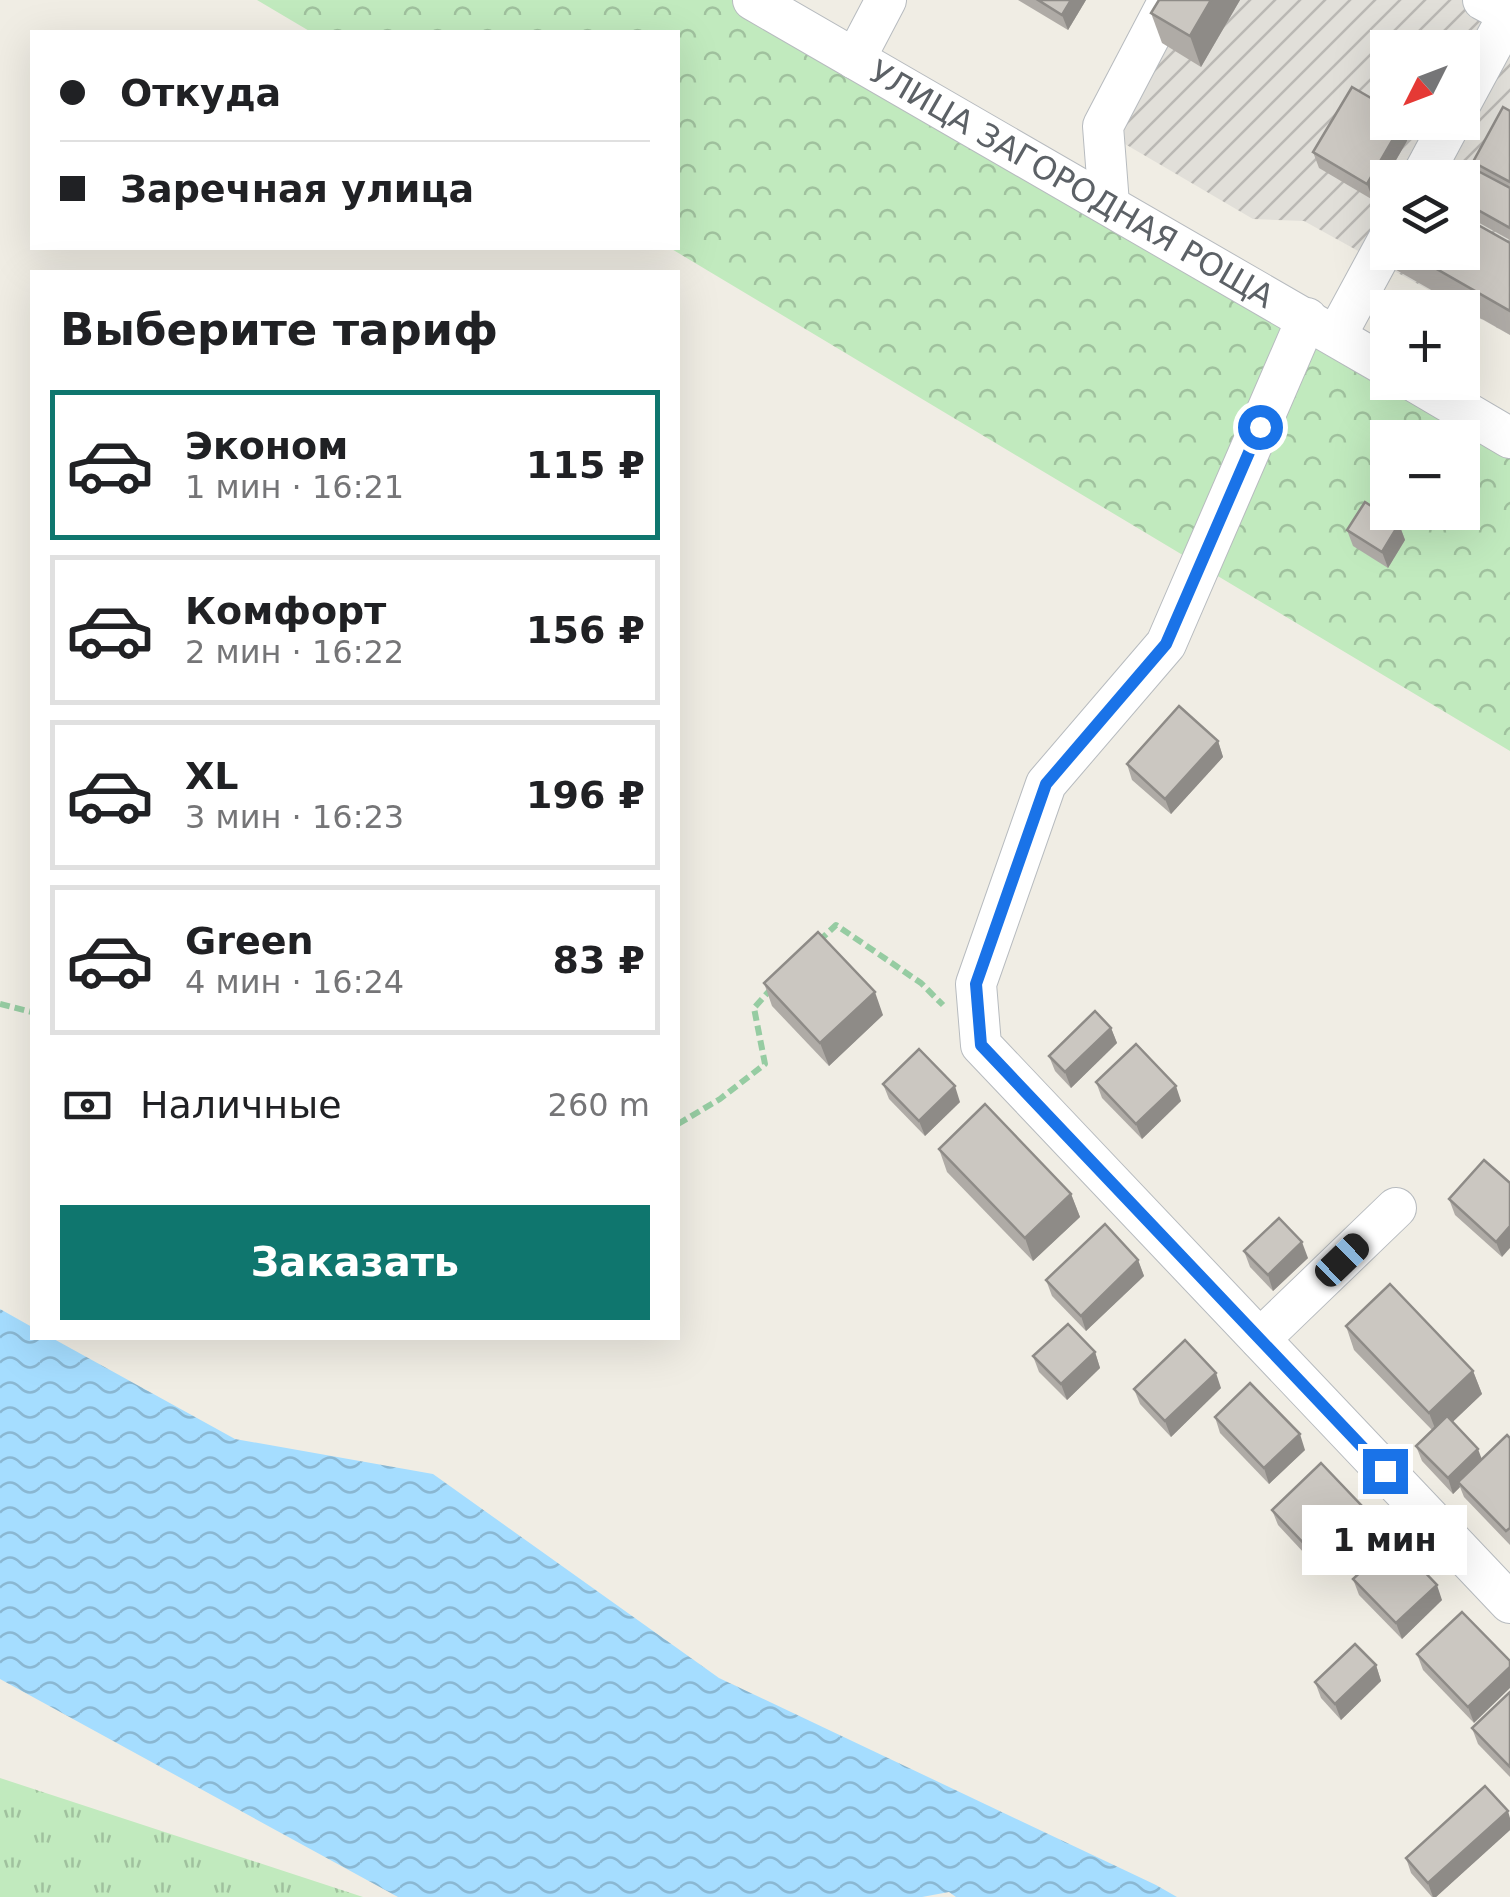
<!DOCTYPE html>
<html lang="ru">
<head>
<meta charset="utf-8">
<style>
	:root { --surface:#fff; --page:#f6f6f6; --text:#202124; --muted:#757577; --line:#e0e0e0; --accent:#0f766e }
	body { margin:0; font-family:"DejaVu Sans",sans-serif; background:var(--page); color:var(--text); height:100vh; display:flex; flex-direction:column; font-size:38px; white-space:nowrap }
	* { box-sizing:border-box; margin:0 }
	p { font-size:32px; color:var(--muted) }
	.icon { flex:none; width:55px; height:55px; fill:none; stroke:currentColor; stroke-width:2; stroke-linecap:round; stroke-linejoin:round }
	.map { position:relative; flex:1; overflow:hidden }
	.panel { position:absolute; left:30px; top:270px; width:650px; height:1070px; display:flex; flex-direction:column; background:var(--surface); border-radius:0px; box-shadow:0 10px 40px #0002 }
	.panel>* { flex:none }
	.guide { position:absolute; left:30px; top:30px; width:650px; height:220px; border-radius:0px; box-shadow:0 10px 40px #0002; display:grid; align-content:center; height:220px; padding:0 30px; background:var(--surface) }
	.needle { width:65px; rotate:228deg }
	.tools { position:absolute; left:1370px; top:30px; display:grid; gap:20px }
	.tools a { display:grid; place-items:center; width:110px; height:110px; border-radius:0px; background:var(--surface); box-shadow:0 10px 40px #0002; font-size:50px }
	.end { position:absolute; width:45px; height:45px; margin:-22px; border:12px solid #1a73e8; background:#fff; box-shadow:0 0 0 5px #fff }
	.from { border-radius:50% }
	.bubble { position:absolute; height:70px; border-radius:0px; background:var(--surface); box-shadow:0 10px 40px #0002; font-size:32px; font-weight:700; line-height:70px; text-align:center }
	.car { position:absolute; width:30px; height:60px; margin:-30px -15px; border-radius:12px; box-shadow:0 0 8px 2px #0007; background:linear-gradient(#222 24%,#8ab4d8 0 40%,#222 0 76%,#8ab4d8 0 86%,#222 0) }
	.guide b { display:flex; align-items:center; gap:35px; height:95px; font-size:38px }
	.guide b+b { border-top:2px solid var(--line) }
	.guide i { width:25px; height:25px; background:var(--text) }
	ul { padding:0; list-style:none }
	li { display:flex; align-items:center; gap:30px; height:150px; margin:0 20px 15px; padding:0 10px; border:5px solid var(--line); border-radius:0px }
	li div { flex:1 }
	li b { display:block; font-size:38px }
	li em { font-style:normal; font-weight:700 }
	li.on { border-color:var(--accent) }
	li>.icon { width:90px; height:90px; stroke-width:1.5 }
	h2 { padding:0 30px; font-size:45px; line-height:120px }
	.pay { display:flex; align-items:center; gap:25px; height:110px; padding:0 30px; font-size:38px }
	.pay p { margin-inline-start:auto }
	.primary-button { display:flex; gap:20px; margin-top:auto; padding:20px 30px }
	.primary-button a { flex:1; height:115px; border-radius:0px; background:var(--accent); color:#fff; font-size:40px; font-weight:700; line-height:115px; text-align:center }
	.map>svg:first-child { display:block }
	.industrial { fill:url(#industrial-furrows); fill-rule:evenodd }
	.grass { fill:url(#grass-tufts) }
	.forest { fill:url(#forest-crowns); fill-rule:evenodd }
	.water { fill:url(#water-waves) }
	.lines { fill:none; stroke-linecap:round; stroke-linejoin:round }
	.minor-casing { stroke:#b7bbbf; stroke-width:42 }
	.path { stroke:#96cca2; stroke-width:6; stroke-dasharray:10 5; stroke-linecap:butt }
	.minor { stroke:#fff; stroke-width:40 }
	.wall { fill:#afaba6 }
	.shaded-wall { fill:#8e8b87 }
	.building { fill:#cbc7c1; stroke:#8e8b87; stroke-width:2.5 }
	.route { stroke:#1a73e8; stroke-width:12 }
	.labels { text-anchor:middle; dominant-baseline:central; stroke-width:8; stroke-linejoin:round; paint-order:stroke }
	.street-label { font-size:32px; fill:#5c6166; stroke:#fff }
</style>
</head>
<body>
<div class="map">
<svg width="1510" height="1897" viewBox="0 0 1510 1897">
	<defs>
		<pattern id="industrial-furrows" width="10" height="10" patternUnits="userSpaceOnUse" patternTransform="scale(2.5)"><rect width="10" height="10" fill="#e1dfd9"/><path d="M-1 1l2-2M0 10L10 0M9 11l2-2" fill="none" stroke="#bab8b4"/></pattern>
		<pattern id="grass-tufts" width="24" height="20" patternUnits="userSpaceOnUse" patternTransform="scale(2.5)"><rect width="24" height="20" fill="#c1eabe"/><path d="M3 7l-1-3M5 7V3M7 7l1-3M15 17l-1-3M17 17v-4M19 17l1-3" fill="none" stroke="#a0c19e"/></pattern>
		<pattern id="forest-crowns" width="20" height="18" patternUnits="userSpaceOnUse" patternTransform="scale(2.5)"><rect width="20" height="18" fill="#c1eabe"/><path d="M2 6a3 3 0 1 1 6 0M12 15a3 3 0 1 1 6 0" fill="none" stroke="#a0c19e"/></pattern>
		<pattern id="water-waves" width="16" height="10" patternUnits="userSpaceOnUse" patternTransform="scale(2.5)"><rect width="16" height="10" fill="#a5ddff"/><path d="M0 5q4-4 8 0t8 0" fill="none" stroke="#8ab7d2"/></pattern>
	</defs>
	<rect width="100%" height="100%" fill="#f0ede4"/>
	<!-- industrial -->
	<path class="industrial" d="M1188,0H1510V335L1304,221L1253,219L1125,144L1123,109ZM1388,48H1462V122H1388ZM1388,178H1462V252H1388Z"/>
	<!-- grass -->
	<path class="grass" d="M0,1778L363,1897H0Z"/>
	<!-- forest -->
	<path class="forest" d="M257,0H741L1510,438V751L670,248H678V32H311ZM1388,438H1462V512H1388Z"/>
	<!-- water -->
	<path class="water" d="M0,1309L32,1327V1338H52L235,1439L433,1474L719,1678L1156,1885L1177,1897H956L949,1892L922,1897H398L0,1679Z"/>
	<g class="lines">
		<defs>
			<g id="minor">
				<path id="s1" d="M753,0L1388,367"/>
				<path d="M855,59L886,0"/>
				<path d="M1462,101L1509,14L1483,0"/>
				<path d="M1421,178L1451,122"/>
				<path d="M1109,204L1103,126L1169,0"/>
				<path d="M1307,318L1166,644L1046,784L976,984L981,1045L1510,1603"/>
				<path d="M1336,336L1388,240"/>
				<path d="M1415,382L1510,438"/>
				<path d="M1260,1339L1396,1208"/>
			</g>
		</defs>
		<!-- minor casing -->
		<use href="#minor" class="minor-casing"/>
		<!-- path -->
		<g class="path">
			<path d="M819,941L836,925L921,983L943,1005"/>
			<path d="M0,1004L32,1012"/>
			<path d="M678,1124L720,1099L765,1064L754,1008L771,989"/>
		</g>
		<!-- minor -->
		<use href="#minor" class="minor"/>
	</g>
	<!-- wall -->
	<g class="wall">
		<path d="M1018,0H1086L1068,30Z"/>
		<path d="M1159,0H1240L1201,67L1162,43L1151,13Z"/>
		<path d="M1510,111V240L1465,215L1462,208V194L1476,170L1473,162Z"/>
		<path d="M1388,122H1407L1411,134L1373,200L1319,168L1313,152Z"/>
		<path d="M1388,223V252H1462L1510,243V335L1391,267L1380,237Z"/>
		<path d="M1399,524L1405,540L1388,568L1353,546L1347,530Z"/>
		<path d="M1218,741L1223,757L1171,814L1132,780L1127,764Z"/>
		<path d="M764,983L883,1015L829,1066L772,1006Z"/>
		<path d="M1111,1028L1117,1043L1071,1088L1055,1071L1049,1056Z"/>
		<path d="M1096,1082L1181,1101L1142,1139L1102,1098Z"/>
		<path d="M883,1084L960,1102L925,1136L889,1099Z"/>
		<path d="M939,1149L1071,1194L1080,1217L1033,1261L947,1172Z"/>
		<path d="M1484,1160L1502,1257L1455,1215L1449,1199Z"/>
		<path d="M1244,1251L1308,1258L1273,1291L1250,1267Z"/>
		<path d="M1138,1260L1144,1276L1086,1331L1052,1296L1046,1280Z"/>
		<path d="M1346,1326L1473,1371L1482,1394L1452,1422L1482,1459L1510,1438V1545L1464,1497L1460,1487L1453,1494L1422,1461L1416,1446L1432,1430L1354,1350Z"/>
		<path d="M1095,1352L1100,1368L1067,1400L1039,1372L1033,1356Z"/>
		<path d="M1221,1388L1171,1437L1140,1404L1134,1389Z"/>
		<path d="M1215,1417L1305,1450L1269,1484L1220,1433Z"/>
		<path d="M1272,1510L1367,1521L1318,1568L1278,1525Z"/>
		<path d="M1353,1579L1442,1600L1402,1639L1359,1595Z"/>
		<path d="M1462,1612L1474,1723L1423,1670L1417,1654Z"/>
		<path d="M1376,1665L1381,1681L1341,1720L1321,1698L1315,1682Z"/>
		<path d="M1510,1692V1777L1478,1744L1472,1728Z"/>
		<path d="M1510,1818V1830L1436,1897H1432L1411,1873L1406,1858Z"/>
	</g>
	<!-- shaded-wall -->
	<g class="shaded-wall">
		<path d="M1071,0H1086L1068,30L1062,15Z"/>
		<path d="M1211,0H1240L1201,67L1190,36Z"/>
		<path d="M1403,122H1407L1411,134L1373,200L1367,184Z"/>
		<path d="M1399,524L1405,540L1388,568L1382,552Z"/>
		<path d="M1218,741L1223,757L1171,814L1165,799Z"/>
		<path d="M875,992L883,1015L829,1066L820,1043Z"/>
		<path d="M1111,1028L1117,1043L1071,1088L1065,1072Z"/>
		<path d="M955,1086L960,1102L925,1136L919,1121Z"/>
		<path d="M1176,1086L1181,1101L1142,1139L1136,1124Z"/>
		<path d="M1071,1194L1080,1217L1033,1261L1025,1238Z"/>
		<path d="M1510,1226V1248L1502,1257L1496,1242Z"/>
		<path d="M1302,1242L1308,1258L1273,1291L1268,1275Z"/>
		<path d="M1138,1260L1144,1276L1086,1331L1081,1316Z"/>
		<path d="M1095,1352L1100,1368L1067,1400L1061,1384Z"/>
		<path d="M1473,1371L1482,1394L1438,1436L1429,1413Z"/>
		<path d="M1216,1373L1221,1388L1171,1437L1165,1421Z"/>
		<path d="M1300,1434L1305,1450L1269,1484L1264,1468Z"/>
		<path d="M1478,1449L1484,1465L1458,1482L1460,1487L1453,1494L1448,1478Z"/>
		<path d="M1361,1505L1367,1521L1318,1568L1312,1552Z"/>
		<path d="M1437,1585L1442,1600L1402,1639L1396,1623Z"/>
		<path d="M1376,1665L1381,1681L1341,1720L1335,1704Z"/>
		<path d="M1510,1667V1688L1474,1723L1468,1707Z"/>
		<path d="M1508,1811L1510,1818V1830L1436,1897H1433L1428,1883Z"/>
	</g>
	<!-- building -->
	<g class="building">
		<path d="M1038,0H1071L1062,15Z"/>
		<path d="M1159,0H1211L1190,36L1151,13Z"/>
		<path d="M1352,87L1388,108V122H1403L1367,184L1313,152Z"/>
		<path d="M1503,107L1510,111V182L1473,162Z"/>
		<path d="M1476,170L1510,188V228L1462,201V194Z"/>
		<path d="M1462,216L1510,243V311L1407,252H1462Z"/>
		<path d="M1388,223V242L1380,237Z"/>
		<path d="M1365,502L1399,524L1382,552L1347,530Z"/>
		<path d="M1179,706L1218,741L1165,799L1127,764Z"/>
		<path d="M818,932L875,992L820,1043L764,983Z"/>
		<path d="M1095,1011L1111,1028L1065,1072L1049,1056Z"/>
		<path d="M1136,1044L1176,1086L1136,1124L1096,1082Z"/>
		<path d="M919,1049L955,1086L919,1121L883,1084Z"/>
		<path d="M985,1104L1071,1194L1025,1238L939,1149Z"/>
		<path d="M1484,1160L1510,1183V1226L1496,1242L1449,1199Z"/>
		<path d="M1279,1218L1302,1242L1268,1275L1244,1251Z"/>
		<path d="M1105,1224L1138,1260L1081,1316L1046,1280Z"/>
		<path d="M1390,1284L1473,1371L1429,1413L1346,1326Z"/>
		<path d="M1068,1324L1095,1352L1061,1384L1033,1356Z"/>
		<path d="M1185,1340L1216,1373L1165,1421L1134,1389Z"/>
		<path d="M1250,1383L1300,1434L1264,1468L1215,1417Z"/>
		<path d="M1447,1416L1478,1449L1448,1478L1416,1446Z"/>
		<path d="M1507,1435L1510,1438V1528L1506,1531L1458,1482Z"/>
		<path d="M1321,1463L1361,1505L1312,1552L1272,1510Z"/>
		<path d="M1394,1540L1437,1585L1396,1623L1353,1579Z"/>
		<path d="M1462,1612L1510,1661V1667L1468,1707L1417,1654Z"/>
		<path d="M1355,1644L1376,1665L1335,1704L1315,1682Z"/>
		<path d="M1510,1692V1767L1472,1728Z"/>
		<path d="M1485,1786L1508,1811L1428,1883L1406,1858Z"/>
	</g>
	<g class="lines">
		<!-- route -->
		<path class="route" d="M1260,427L1166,644L1046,784L976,984L981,1045L1385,1471"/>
	</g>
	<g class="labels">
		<!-- street labels -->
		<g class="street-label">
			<text stroke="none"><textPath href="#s1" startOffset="368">УЛИЦА ЗАГОРОДНАЯ РОЩА</textPath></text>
		</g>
	</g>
</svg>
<div class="tools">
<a><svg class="needle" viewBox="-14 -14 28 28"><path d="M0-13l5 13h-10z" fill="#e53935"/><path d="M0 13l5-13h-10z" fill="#757577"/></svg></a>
<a><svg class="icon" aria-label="layers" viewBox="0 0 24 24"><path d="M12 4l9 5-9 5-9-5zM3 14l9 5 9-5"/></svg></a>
<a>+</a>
<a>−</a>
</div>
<i class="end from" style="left:1260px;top:427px"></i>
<i class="end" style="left:1385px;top:1471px"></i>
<div class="bubble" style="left:1302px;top:1505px;width:165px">1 мин</div>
<i class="car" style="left:1342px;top:1260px;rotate:46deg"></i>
<div class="guide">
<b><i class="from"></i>Откуда</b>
<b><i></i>Заречная улица</b>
</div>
<section class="panel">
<h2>Выберите тариф</h2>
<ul>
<li class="on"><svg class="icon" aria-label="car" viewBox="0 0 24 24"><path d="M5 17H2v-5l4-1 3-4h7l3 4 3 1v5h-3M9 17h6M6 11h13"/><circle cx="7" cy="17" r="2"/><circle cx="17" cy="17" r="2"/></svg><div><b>Эконом</b><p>1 мин · 16:21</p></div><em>115 ₽</em></li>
<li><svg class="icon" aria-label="car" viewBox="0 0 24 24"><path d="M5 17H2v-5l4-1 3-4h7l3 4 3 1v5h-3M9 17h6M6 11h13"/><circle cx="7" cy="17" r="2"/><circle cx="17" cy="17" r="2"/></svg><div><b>Комфорт</b><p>2 мин · 16:22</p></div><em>156 ₽</em></li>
<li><svg class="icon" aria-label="car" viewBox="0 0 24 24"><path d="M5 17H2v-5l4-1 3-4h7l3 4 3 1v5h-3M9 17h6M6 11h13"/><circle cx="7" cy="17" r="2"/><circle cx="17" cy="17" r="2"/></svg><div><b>XL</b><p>3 мин · 16:23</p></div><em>196 ₽</em></li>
<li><svg class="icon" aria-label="car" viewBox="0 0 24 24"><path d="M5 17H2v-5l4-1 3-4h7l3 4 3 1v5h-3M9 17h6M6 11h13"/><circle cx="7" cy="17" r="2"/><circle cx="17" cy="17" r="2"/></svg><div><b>Green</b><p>4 мин · 16:24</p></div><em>83 ₽</em></li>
</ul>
<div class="pay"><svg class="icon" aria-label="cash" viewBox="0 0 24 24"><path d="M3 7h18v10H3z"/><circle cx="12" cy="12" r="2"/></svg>Наличные<p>260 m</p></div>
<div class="primary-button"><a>Заказать</a></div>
</section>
</div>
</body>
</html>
